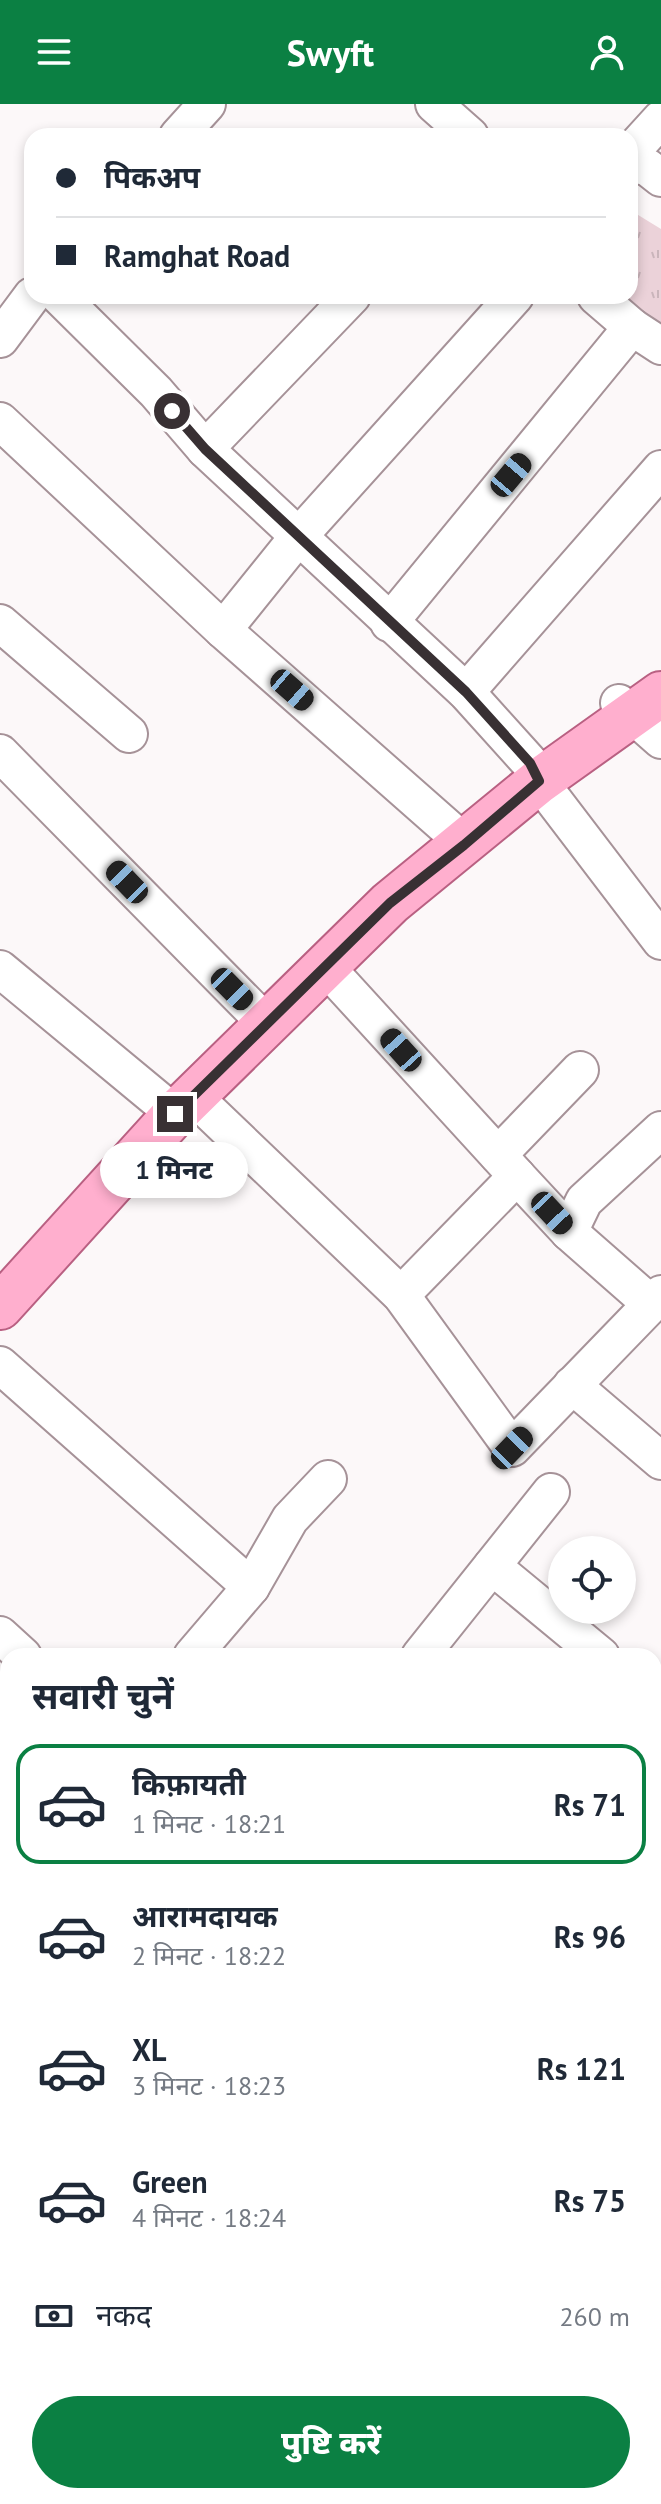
<!DOCTYPE html>
<html lang="hi">
<head>
<meta charset="utf-8">
<style>
	:root { --surface:#fff; --page:#f2f2f3; --text:#1f2937; --muted:#747a83; --line:#e0e1e3; --accent:#0b8043 }
	body { margin:0; font-family:"PT Sans","Noto Sans Devanagari",sans-serif; background:var(--page); color:var(--text); height:100vh; display:flex; flex-direction:column; font-size:30px; white-space:nowrap }
	* { box-sizing:border-box; margin:0 }
	p { font-size:26px; color:var(--muted) }
	.icon { flex:none; width:44px; height:44px; fill:none; stroke:currentColor; stroke-width:2; stroke-linecap:round; stroke-linejoin:round }
	.map { position:relative; flex:1; overflow:hidden }
	.panel { position:absolute; left:0px; top:1544px; width:662px; height:856px; display:flex; flex-direction:column; background:var(--surface); border-radius:24px 24px 0 0; box-shadow:0 4px 12px #0003 }
	.panel>* { flex:none }
	.guide { position:absolute; left:24px; top:24px; width:614px; height:176px; border-radius:24px; box-shadow:0 4px 12px #0003; display:grid; align-content:center; height:176px; padding:0 32px; background:var(--surface) }
	.tools { position:absolute; left:548px; top:1432px; display:grid; gap:16px }
	.tools a { display:grid; place-items:center; width:88px; height:88px; border-radius:50%; background:var(--surface); box-shadow:0 4px 12px #0003; font-size:40px }
	.end { position:absolute; width:36px; height:36px; margin:-18px; border:10px solid #383033; background:#fff; box-shadow:0 0 0 4px #fff }
	.from { border-radius:50% }
	.bubble { position:absolute; height:56px; border-radius:28px; background:var(--surface); box-shadow:0 4px 12px #0003; font-size:26px; font-weight:800; line-height:56px; text-align:center }
	.car { position:absolute; width:24px; height:48px; margin:-24px -12px; border-radius:10px; box-shadow:0 0 6px 2px #0007; background:linear-gradient(#222 24%,#8ab4d8 0 40%,#222 0 76%,#8ab4d8 0 86%,#222 0) }
	.guide b { display:flex; align-items:center; gap:28px; height:76px; font-size:30px }
	.guide b+b { border-top:2px solid var(--line) }
	.guide i { width:20px; height:20px; background:var(--text) }
	ul { padding:0; list-style:none }
	li { display:flex; align-items:center; gap:24px; height:120px; margin:0 16px 12px; padding:0 16px; border:4px solid transparent; border-radius:24px }
	li div { flex:1 }
	li b { display:block; font-size:30px }
	li em { font-style:normal; font-weight:800 }
	li.active { border-color:var(--accent) }
	li>.icon { width:72px; height:72px; stroke-width:1.5 }
	h2 { padding:0 32px; font-size:36px; line-height:96px }
	.pay { display:flex; align-items:center; gap:20px; height:88px; padding:0 32px; font-size:30px }
	.pay p { margin-inline-start:auto }
	.button { display:flex; gap:16px; margin-top:auto; padding:16px 32px }
	.button a { flex:1; height:92px; border-radius:48px; background:var(--accent); color:#fff; font-size:32px; font-weight:800; line-height:92px; text-align:center }
	header { display:flex; justify-content:space-between; align-items:center; height:104px; padding:0 32px; background:var(--accent); color:#fff; font-size:36px; font-weight:800 }
	.map>svg:first-child { display:block }
	.park { fill:url(#park-tufts) }
	.water { fill:url(#water-rules) }
	.lines { fill:none; stroke-linecap:round; stroke-linejoin:round }
	.minor-casing { stroke:#a69298; stroke-width:40 }
	.major-casing { stroke:#b96082; stroke-width:48 }
	.minor { stroke:#fff; stroke-width:36 }
	.major { stroke:#ffafce; stroke-width:44 }
	.route { stroke:#383033; stroke-width:10 }
</style>
</head>
<body>
<header><svg class="icon" aria-label="menu" viewBox="0 0 24 24"><path d="M4 6h16M4 12h16M4 18h16"/></svg>Swyft<svg class="icon" aria-label="person" viewBox="0 0 24 24"><circle cx="12" cy="8" r="4"/><path d="M4 21q1-7 8-7t8 7"/></svg></header>
<div class="map">
<svg width="661" height="2400" viewBox="0 0 661 2400">
	<defs>
		<pattern id="park-tufts" width="24" height="20" patternUnits="userSpaceOnUse" patternTransform="scale(2)"><rect width="24" height="20" fill="#ebd2d9"/><path d="M3 7l-1-3M5 7V3M7 7l1-3M15 17l-1-3M17 17v-4M19 17l1-3" fill="none" stroke="#cab5bb"/></pattern>
		<pattern id="water-rules" width="6" height="5" patternUnits="userSpaceOnUse" patternTransform="scale(2)"><rect width="6" height="5" fill="#cea9b4"/><path d="M0 2.5h6" fill="none" stroke="#a88a93"/></pattern>
	</defs>
	<rect width="100%" height="100%" fill="#fcf8f9"/>
	<!-- park -->
	<path class="park" d="M630,106L661,125V225L596,192H630Z"/>
	<!-- water -->
	<path class="water" d="M31,2392H318L319,2400H27Z"/>
	<g class="lines">
		<defs>
			<g id="minor">
				<path d="M434,0L470,32"/>
				<path d="M178,32L207,0"/>
				<path d="M630,49L661,15"/>
				<path d="M630,60L647,63L661,74"/>
				<path d="M59,192L156,288L205,345"/>
				<path d="M352,192L205,345L466,588L530,659L539,677L661,837"/>
				<path d="M632,223L661,242"/>
				<path d="M0,235L32,192"/>
				<path d="M0,317L223,526L451,727"/>
				<path d="M0,519L129,630"/>
				<path d="M389,519L632,223L596,192"/>
				<path d="M223,526L298,433L515,192"/>
				<path d="M466,588L661,365"/>
				<path d="M619,599L661,636"/>
				<path d="M0,649L253,906"/>
				<path d="M324,861L517,1072L401,1191"/>
				<path d="M0,865L175,1010"/>
				<path d="M193,992L401,1191L512,1344L661,1190"/>
				<path d="M498,1051L580,966"/>
				<path d="M517,1072L569,1128L584,1097L661,1026"/>
				<path d="M569,1128L651,1200"/>
				<path d="M0,1261L251,1483L192,1552"/>
				<path d="M572,1281L661,1357"/>
				<path d="M492,1462L601,1552"/>
				<path d="M251,1483L290,1415L328,1375"/>
				<path d="M0,1531L23,1552"/>
				<path d="M420,1552L551,1388"/>
				<path d="M654,1596L661,1601"/>
				<path d="M654,1702L661,1694"/>
				<path d="M654,1842L661,1836"/>
				<path d="M654,2021L661,2015"/>
				<path d="M0,2077L8,2067"/>
				<path d="M654,2133L661,2126"/>
				<path d="M654,2356L661,2353"/>
				<path d="M343,2392L350,2400"/>
				<path d="M653,2392L661,2399"/>
				<path d="M585,2400L592,2392"/>
			</g>
			<path id="major" d="M0,1203L175,1010L390,799L539,677L661,590"/>
		</defs>
		<!-- minor casing -->
		<use href="#minor" class="minor-casing"/>
		<!-- major casing -->
		<use href="#major" class="major-casing"/>
		<!-- minor -->
		<use href="#minor" class="minor"/>
		<!-- major -->
		<use href="#major" class="major"/>
	</g>
	<g class="lines">
		<!-- route -->
		<path class="route" d="M172,307L205,345L466,588L530,659L539,677L464,741L390,799L175,1010"/>
	</g>
</svg>
<div class="tools">
<a><svg class="icon" aria-label="locate" viewBox="0 0 24 24"><circle cx="12" cy="12" r="6"/><path d="M12 2v4M12 18v4M2 12h4M18 12h4"/></svg></a>
</div>
<i class="end from" style="left:172px;top:307px"></i>
<i class="end" style="left:175px;top:1010px"></i>
<div class="bubble" style="left:100px;top:1038px;width:148px">1 मिनट</div>
<i class="car" style="left:511px;top:371px;rotate:40deg"></i>
<i class="car" style="left:292px;top:586px;rotate:131deg"></i>
<i class="car" style="left:127px;top:778px;rotate:316deg"></i>
<i class="car" style="left:232px;top:885px;rotate:135deg"></i>
<i class="car" style="left:401px;top:946px;rotate:318deg"></i>
<i class="car" style="left:552px;top:1109px;rotate:137deg"></i>
<i class="car" style="left:512px;top:1344px;rotate:44deg"></i>
<div class="guide">
<b><i class="from"></i>पिकअप</b>
<b><i></i>Ramghat Road</b>
</div>
<section class="panel">
<h2>सवारी चुनें</h2>
<ul>
<li class="active"><svg class="icon" aria-label="car" viewBox="0 0 24 24"><path d="M5 17H2v-5l4-1 3-4h7l3 4 3 1v5h-3M9 17h6M6 11h13"/><circle cx="7" cy="17" r="2"/><circle cx="17" cy="17" r="2"/></svg><div><b>किफ़ायती</b><p>1 मिनट · 18:21</p></div><em>Rs 71</em></li>
<li><svg class="icon" aria-label="car" viewBox="0 0 24 24"><path d="M5 17H2v-5l4-1 3-4h7l3 4 3 1v5h-3M9 17h6M6 11h13"/><circle cx="7" cy="17" r="2"/><circle cx="17" cy="17" r="2"/></svg><div><b>आरामदायक</b><p>2 मिनट · 18:22</p></div><em>Rs 96</em></li>
<li><svg class="icon" aria-label="car" viewBox="0 0 24 24"><path d="M5 17H2v-5l4-1 3-4h7l3 4 3 1v5h-3M9 17h6M6 11h13"/><circle cx="7" cy="17" r="2"/><circle cx="17" cy="17" r="2"/></svg><div><b>XL</b><p>3 मिनट · 18:23</p></div><em>Rs 121</em></li>
<li><svg class="icon" aria-label="car" viewBox="0 0 24 24"><path d="M5 17H2v-5l4-1 3-4h7l3 4 3 1v5h-3M9 17h6M6 11h13"/><circle cx="7" cy="17" r="2"/><circle cx="17" cy="17" r="2"/></svg><div><b>Green</b><p>4 मिनट · 18:24</p></div><em>Rs 75</em></li>
</ul>
<div class="pay"><svg class="icon" aria-label="cash" viewBox="0 0 24 24"><path d="M3 7h18v10H3z"/><circle cx="12" cy="12" r="2"/></svg>नकद<p>260 m</p></div>
<div class="button"><a>पुष्टि करें</a></div>
</section>
</div>
</body>
</html>
